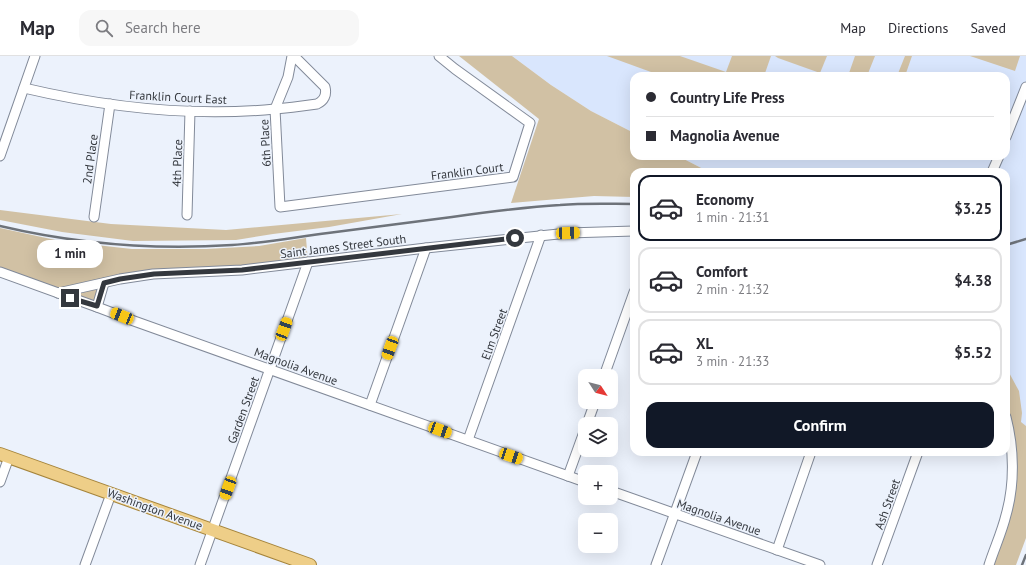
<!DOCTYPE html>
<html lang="en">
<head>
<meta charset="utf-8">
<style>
	:root { --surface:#fff; --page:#f7f7f7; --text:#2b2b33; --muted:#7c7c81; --line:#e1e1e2; --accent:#111827 }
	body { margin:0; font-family:"PT Sans",sans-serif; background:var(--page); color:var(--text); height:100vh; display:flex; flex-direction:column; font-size:15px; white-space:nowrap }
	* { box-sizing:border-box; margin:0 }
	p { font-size:13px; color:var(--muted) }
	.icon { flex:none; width:22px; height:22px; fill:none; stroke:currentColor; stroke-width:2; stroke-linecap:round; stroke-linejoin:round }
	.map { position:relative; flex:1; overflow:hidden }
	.sheet { position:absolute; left:630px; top:112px; width:380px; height:288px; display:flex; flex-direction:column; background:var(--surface); border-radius:12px; box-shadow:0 4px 16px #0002 }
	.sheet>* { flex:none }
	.hud { position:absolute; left:630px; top:16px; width:380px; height:88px; border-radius:12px; box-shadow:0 4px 16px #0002; display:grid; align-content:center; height:88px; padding:0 16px; background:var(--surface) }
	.needle { width:26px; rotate:126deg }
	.controls { position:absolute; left:578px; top:313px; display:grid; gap:8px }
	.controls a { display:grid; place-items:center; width:40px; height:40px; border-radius:8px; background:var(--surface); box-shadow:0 4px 16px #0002; font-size:20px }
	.end { position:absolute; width:18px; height:18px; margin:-9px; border:5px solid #34383e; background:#fff; box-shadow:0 0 0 2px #fff }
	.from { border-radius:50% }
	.bubble { position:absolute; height:28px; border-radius:12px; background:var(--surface); box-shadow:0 4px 16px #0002; font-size:13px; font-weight:700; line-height:28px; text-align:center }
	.car { position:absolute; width:12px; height:24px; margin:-12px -6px; border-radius:5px; box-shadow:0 0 3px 1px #0007; background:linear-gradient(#f5c518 24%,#345 0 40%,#f5c518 0 76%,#345 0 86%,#f5c518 0) }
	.hud b { display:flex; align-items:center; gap:14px; height:38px; font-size:15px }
	.hud b+b { border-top:1px solid var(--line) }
	.hud i { width:10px; height:10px; background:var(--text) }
	ul { padding:7px 0 0; list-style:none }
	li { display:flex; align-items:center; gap:12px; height:66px; margin:0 8px 6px; padding:0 8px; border:2px solid var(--line); border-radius:12px }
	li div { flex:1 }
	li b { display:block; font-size:15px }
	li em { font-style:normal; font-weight:700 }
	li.on { border-color:var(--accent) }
	li>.icon { width:36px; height:36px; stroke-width:1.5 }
	.cta { display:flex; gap:8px; margin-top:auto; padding:8px 16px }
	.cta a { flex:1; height:46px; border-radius:12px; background:var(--accent); color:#fff; font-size:16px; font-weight:700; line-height:46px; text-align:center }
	header { display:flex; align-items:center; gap:24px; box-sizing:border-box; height:56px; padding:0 20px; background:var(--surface); border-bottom:1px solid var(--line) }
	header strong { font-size:19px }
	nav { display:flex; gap:22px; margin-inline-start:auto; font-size:14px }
	.search { width:280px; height:36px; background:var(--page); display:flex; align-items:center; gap:10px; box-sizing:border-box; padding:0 14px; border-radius:12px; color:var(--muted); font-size:15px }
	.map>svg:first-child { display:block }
	.built { fill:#d9e6fd }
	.green { fill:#d1c1a4 }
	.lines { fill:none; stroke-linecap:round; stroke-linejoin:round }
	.minor-casing { stroke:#828a99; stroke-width:11 }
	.major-casing { stroke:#a5843b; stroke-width:14 }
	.minor { stroke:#fff; stroke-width:9 }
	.major { stroke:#eece88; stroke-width:12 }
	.rail { stroke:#6e737a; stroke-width:2.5 }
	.route { stroke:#34383e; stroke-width:5 }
	.labels { text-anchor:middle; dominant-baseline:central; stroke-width:3; stroke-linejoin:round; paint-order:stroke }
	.street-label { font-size:12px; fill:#34383e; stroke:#ecf2fc }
</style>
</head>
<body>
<header>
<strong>Map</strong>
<div class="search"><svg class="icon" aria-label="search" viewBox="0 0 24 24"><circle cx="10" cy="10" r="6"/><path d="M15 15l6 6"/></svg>Search here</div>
<nav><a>Map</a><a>Directions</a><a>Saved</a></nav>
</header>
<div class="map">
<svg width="1026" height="509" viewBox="0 0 1026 509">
	<rect width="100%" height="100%" fill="#ecf2fc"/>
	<!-- built -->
	<path class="built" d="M512,0H1026V380L1006,363V116H709L678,100H1006V20H634V77L591,55L551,29Z"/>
	<!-- green -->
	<g class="green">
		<path d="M459,0H512L551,29L591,55L634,77V100H678L709,116H634V141L594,140L511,147L539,63Z"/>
		<path d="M607,0H680L726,16L732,0H771L764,20H662Z"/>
		<path d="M775,0H827L820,17L778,2Z"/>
		<path d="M855,0H875L867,20H848Z"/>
		<path d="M905,0H912L905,20H897Z"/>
		<path d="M970,0H1020L1015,15Z"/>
		<path d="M0,154L111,168L226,174L402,158L329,171L273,178L236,184L133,185L62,176L0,164Z"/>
		<path d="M0,172L60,185L132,193H206L259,190L306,182L308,206L153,218L66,235L0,217Z"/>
		<path d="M100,230L95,245L73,238Z"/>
		<path d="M1006,311L1019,335L1022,357L1021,366L1026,370V482L1016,509H988L1010,440L1006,363Z"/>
	</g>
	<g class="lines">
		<defs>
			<g id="minor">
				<path d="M292,0L288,21L275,53L280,151L513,121L530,67L455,13L439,0"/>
				<path d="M24,32C105,51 192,61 275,53C289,52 303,50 317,48C324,45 327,39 325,31L294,0"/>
				<path d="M1006,81L1026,31"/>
				<path d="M0,100L35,0"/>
				<path d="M992,116L999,100"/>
				<path d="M187,159L190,55"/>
				<path d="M94,161L110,48"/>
				<path d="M0,216L97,251L134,265L585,426"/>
				<path d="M58,237L120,223L153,218L242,214L426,192L568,177L634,175"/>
				<path d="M97,251L104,227"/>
				<path d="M604,320L634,236"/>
				<path d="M370,349L426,192"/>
				<path d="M587,368L595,346"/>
				<path d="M468,384L541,179"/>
				<path d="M568,420L585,373"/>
				<path d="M0,426L9,401"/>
				<path d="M611,435L820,509"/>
				<path d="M777,494L811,396"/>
				<path d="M85,509L111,438"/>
				<path d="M200,509L308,206"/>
				<path d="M656,509L697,396"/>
				<path d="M877,509L918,396"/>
				<path d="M989,509C994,493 1002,476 1006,459C1015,428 1014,392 1006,361"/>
			</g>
			<path id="major" d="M0,398L310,509"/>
		</defs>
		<!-- minor casing -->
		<use href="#minor" class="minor-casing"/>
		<!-- major casing -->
		<use href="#major" class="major-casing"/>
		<!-- minor -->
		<use href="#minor" class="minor"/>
		<!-- major -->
		<use href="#major" class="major"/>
		<!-- rail -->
		<g class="rail">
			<path d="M0,170C76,188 155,194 232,189C264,187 296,181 328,177C369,172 411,166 452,161C488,156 524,151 560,149C585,147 609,148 634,148"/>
			<path d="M1006,189L1026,183"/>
			<path d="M1022,509L1026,499"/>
		</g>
	</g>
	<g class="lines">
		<!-- route -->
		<path class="route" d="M70,242L97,250L104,227L120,223L154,218L242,214L515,182"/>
	</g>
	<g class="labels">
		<!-- street labels -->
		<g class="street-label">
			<text transform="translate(178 41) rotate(3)">Franklin Court East</text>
			<text transform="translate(265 87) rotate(-93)">6th Place</text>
			<text transform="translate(90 103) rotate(-82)">2nd Place</text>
			<text transform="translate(177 107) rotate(-88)">4th Place</text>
			<text transform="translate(467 115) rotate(-7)">Franklin Court</text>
			<text transform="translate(343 190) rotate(-7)">Saint James Street South</text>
			<text transform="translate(494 278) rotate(-70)">Elm Street</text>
			<text transform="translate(296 310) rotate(20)">Magnolia Avenue</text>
			<text transform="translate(243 354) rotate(-70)">Garden Street</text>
			<text transform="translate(887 448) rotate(-70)">Ash Street</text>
			<text transform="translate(155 453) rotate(20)">Washington Avenue</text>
			<text transform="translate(719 461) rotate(19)">Magnolia Avenue</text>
		</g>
	</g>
</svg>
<div class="controls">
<a><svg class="needle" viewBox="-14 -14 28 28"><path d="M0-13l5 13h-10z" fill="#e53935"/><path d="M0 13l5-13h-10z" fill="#7c7c81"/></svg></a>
<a><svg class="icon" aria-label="layers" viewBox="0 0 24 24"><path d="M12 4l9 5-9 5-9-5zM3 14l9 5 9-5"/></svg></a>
<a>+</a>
<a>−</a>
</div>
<i class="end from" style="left:515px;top:182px"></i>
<i class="end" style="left:70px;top:242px"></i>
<div class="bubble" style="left:37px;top:184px;width:66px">1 min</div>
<i class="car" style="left:568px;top:177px;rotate:88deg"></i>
<i class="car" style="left:122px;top:260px;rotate:292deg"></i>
<i class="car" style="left:284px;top:273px;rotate:20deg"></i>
<i class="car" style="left:390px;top:292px;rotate:200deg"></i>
<i class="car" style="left:440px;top:374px;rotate:110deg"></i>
<i class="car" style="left:511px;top:400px;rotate:109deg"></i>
<i class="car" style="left:228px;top:432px;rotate:200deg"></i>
<div class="hud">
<b><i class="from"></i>Country Life Press</b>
<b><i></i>Magnolia Avenue</b>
</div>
<section class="sheet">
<ul>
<li class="on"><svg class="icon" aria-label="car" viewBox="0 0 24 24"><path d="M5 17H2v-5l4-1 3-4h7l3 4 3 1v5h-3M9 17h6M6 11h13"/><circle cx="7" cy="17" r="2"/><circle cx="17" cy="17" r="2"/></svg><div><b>Economy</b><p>1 min · 21:31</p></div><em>$3.25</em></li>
<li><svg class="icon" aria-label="car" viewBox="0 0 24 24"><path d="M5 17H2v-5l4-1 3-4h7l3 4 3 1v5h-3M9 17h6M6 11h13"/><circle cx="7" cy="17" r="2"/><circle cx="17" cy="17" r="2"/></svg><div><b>Comfort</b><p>2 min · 21:32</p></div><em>$4.38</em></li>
<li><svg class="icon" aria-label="car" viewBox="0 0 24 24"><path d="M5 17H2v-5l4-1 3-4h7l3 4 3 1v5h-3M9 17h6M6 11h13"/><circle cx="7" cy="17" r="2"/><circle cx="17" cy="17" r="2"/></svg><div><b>XL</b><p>3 min · 21:33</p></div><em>$5.52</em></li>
</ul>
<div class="cta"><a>Confirm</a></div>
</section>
</div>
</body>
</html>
